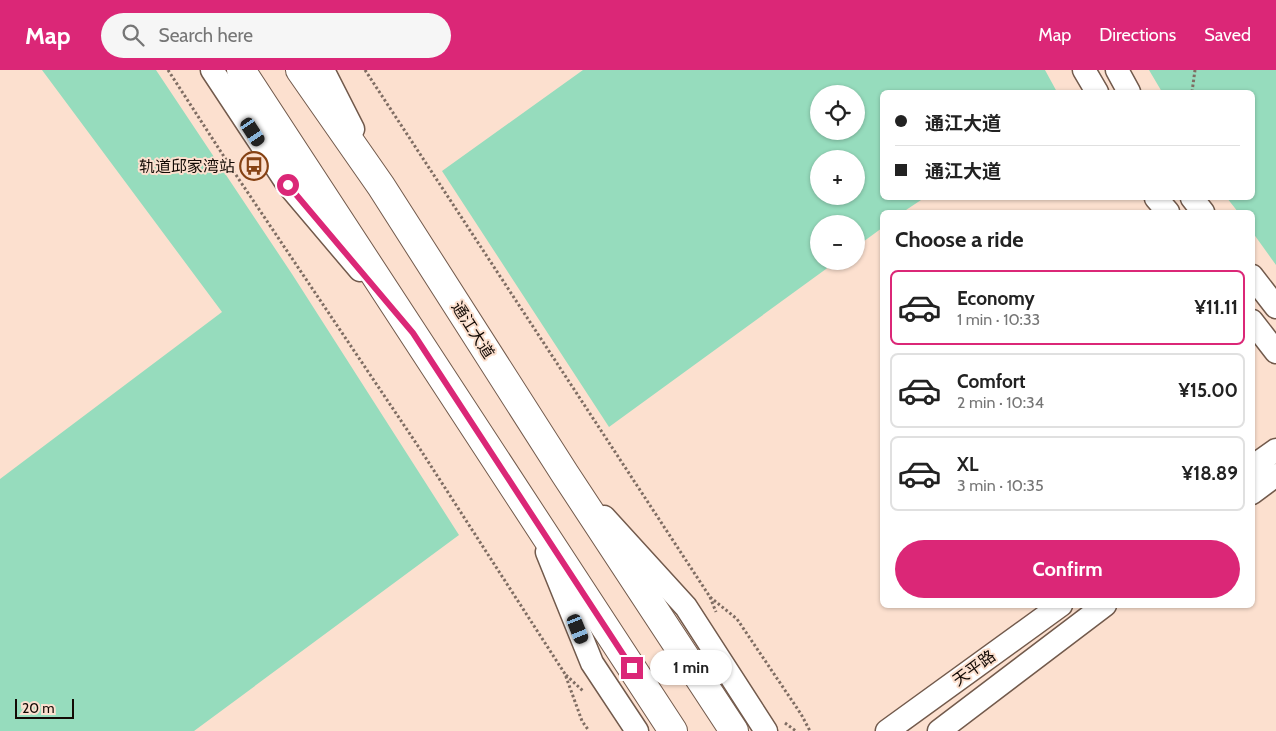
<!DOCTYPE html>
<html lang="en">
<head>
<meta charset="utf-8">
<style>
	:root { --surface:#fff; --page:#f6f6f6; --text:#222; --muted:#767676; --line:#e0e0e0; --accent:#db2777 }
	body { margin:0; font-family:Cabin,"Noto Sans SC",sans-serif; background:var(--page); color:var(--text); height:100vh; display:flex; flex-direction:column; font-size:19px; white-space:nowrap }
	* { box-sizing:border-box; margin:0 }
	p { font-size:16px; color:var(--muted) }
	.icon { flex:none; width:28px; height:28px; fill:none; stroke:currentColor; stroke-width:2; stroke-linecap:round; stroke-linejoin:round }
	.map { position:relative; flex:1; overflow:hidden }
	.drawer { position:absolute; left:880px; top:140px; width:375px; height:398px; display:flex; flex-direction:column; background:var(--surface); border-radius:8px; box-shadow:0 1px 4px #0004 }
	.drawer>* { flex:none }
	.banner { position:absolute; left:880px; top:20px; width:375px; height:110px; border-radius:8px; box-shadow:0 1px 4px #0004; display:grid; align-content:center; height:110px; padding:0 15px; background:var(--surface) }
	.buttons { position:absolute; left:810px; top:15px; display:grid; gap:10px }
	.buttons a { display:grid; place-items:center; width:55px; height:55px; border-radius:50%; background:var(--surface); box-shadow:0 1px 4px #0004; font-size:25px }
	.scale { position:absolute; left:15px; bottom:12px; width:59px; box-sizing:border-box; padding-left:5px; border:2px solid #130a05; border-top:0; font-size:14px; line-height:18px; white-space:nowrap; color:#130a05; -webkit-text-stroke:4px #fce0cf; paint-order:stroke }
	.end { position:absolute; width:22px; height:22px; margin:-11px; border:6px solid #db2777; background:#fff; box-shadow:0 0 0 2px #fff }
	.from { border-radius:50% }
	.bubble { position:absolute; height:35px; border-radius:18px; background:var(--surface); box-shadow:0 1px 4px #0004; font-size:16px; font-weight:800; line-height:35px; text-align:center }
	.car { position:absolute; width:15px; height:30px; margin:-15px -8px; border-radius:6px; box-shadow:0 0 4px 1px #0007; background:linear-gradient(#222 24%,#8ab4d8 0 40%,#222 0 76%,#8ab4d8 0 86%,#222 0) }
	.banner b { display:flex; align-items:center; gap:18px; height:48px; font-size:19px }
	.banner b+b { border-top:1px solid var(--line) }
	.banner i { width:12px; height:12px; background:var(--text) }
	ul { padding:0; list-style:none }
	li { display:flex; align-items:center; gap:15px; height:75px; margin:0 10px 8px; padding:0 5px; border:2px solid var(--line); border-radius:8px }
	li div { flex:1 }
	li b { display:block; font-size:19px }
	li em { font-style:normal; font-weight:800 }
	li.current { border-color:var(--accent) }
	li>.icon { width:45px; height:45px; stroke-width:1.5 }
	h2 { padding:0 15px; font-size:22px; line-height:60px }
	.button { display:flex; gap:10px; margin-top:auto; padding:10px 15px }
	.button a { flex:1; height:58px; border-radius:30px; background:var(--accent); color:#fff; font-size:20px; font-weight:800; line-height:58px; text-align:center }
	header { display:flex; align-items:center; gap:30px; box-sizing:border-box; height:70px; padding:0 25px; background:var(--accent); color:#fff }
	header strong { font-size:24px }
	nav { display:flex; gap:28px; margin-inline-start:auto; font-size:18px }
	.search { width:350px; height:45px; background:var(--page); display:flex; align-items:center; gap:12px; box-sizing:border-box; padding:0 18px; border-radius:28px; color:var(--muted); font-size:19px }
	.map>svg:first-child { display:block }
	.green { fill:#96dcbd; fill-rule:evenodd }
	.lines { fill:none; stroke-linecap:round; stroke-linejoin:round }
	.minor-casing { stroke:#725a4c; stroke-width:25 }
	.major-casing { stroke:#725a4c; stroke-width:30 }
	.path { stroke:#7f6d63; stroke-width:3; stroke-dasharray:2.5 2.5; stroke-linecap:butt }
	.minor { stroke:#fff; stroke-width:22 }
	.major { stroke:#fff; stroke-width:28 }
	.route { stroke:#db2777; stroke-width:6 }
	.labels { text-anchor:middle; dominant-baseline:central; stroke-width:4; stroke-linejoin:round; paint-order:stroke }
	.poi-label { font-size:16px; fill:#130a05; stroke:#fce0cf; text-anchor:end }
	.street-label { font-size:16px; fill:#130a05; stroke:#fce0cf }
</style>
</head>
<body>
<header>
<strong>Map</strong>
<div class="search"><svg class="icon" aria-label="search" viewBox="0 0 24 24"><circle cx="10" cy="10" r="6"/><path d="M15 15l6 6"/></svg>Search here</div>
<nav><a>Map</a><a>Directions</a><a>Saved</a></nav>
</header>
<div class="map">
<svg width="1276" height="661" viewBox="0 0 1276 661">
	<rect width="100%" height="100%" fill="#fce0cf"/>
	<!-- green -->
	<g class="green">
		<path d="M42,0H156L292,204L459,465L194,661H0V409L222,242Z"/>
		<path d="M583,0H1045L1057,22H882V128H924L903,142H882V158L856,177V154H819V191H837L609,357L442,101ZM819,24H856V61H819ZM819,89H856V126H819Z"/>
		<path d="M1149,0H1276V195L1253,163L1252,142H1238L1227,128H1252V22H1162Z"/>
	</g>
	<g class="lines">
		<defs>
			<g id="minor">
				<path d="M212,0L288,115L360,200"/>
				<path d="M323,0L353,59"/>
				<path d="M1084,0L1097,22"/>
				<path d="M1117,0L1129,22"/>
				<path d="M1156,128L1168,142"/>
				<path d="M1192,128L1203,142"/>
				<path d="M1252,206L1276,237"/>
				<path d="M1252,251L1276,282"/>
				<path d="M1252,397L1276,380"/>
				<path d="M1252,423L1276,405"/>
				<path d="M604,447L686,537L766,661"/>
				<path d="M547,482L592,593L637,661"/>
				<path d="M887,661L1061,535"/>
				<path d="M939,661L1105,535"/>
			</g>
			<g id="major">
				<path d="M241,0L673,661"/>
				<path d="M300,0L381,116L565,404L734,661"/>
			</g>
		</defs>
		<!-- minor casing -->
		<use href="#minor" class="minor-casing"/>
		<!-- major casing -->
		<use href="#major" class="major-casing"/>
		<!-- path -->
		<g class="path">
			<path d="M168,0L234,102L420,379L565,604L582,651L589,661"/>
			<path d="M365,0L710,527L737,549L801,644L810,661"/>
			<path d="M1192,22L1195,0"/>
			<path d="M710,527L716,542"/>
			<path d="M566,605L583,621"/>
			<path d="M785,653L796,661"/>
		</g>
		<!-- minor -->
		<use href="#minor" class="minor"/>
		<!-- major -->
		<use href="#major" class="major"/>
	</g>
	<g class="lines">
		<!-- route -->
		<path class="route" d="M288,115L413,263L632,598"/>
	</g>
	<!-- icons -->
	<defs>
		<symbol id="bus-ring" viewBox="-11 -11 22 22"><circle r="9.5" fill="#fce0cf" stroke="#864214" stroke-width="1.5"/><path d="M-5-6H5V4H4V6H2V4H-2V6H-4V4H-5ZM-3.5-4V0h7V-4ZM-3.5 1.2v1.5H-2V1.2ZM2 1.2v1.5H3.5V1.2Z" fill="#864214"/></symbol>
	</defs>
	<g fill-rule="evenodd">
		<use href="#bus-ring" x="238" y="80" width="32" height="32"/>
	</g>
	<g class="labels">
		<!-- poi labels -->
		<g class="poi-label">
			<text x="235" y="96">轨道邱家湾站</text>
		</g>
		<!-- street labels -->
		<g class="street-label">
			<text transform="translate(473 260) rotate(57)">通江大道</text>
			<text transform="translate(974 598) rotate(-36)">天平路</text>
		</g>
	</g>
</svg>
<div class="buttons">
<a><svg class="icon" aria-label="locate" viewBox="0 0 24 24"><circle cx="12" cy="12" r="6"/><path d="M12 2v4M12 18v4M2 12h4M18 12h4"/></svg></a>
<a>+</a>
<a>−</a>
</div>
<div class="scale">20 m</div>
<i class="end from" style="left:288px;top:115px"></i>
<i class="end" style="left:632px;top:598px"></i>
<div class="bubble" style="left:650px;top:580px;width:82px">1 min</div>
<i class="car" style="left:253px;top:62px;rotate:147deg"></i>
<i class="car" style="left:578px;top:559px;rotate:158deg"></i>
<div class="banner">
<b><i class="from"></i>通江大道</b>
<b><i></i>通江大道</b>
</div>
<section class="drawer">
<h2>Choose a ride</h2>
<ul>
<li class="current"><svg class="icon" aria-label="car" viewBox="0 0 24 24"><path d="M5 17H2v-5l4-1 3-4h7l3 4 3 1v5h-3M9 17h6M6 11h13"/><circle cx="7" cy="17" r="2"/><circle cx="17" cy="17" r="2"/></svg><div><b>Economy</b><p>1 min · 10:33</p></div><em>¥11.11</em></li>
<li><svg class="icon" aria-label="car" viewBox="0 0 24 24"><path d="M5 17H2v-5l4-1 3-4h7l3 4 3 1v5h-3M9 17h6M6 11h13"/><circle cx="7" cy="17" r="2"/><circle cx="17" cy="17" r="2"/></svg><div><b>Comfort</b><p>2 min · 10:34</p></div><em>¥15.00</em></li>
<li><svg class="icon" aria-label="car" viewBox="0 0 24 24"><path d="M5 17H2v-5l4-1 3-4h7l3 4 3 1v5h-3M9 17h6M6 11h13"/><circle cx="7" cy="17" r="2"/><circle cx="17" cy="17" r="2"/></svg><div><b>XL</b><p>3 min · 10:35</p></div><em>¥18.89</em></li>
</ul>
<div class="button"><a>Confirm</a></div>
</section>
</div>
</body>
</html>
